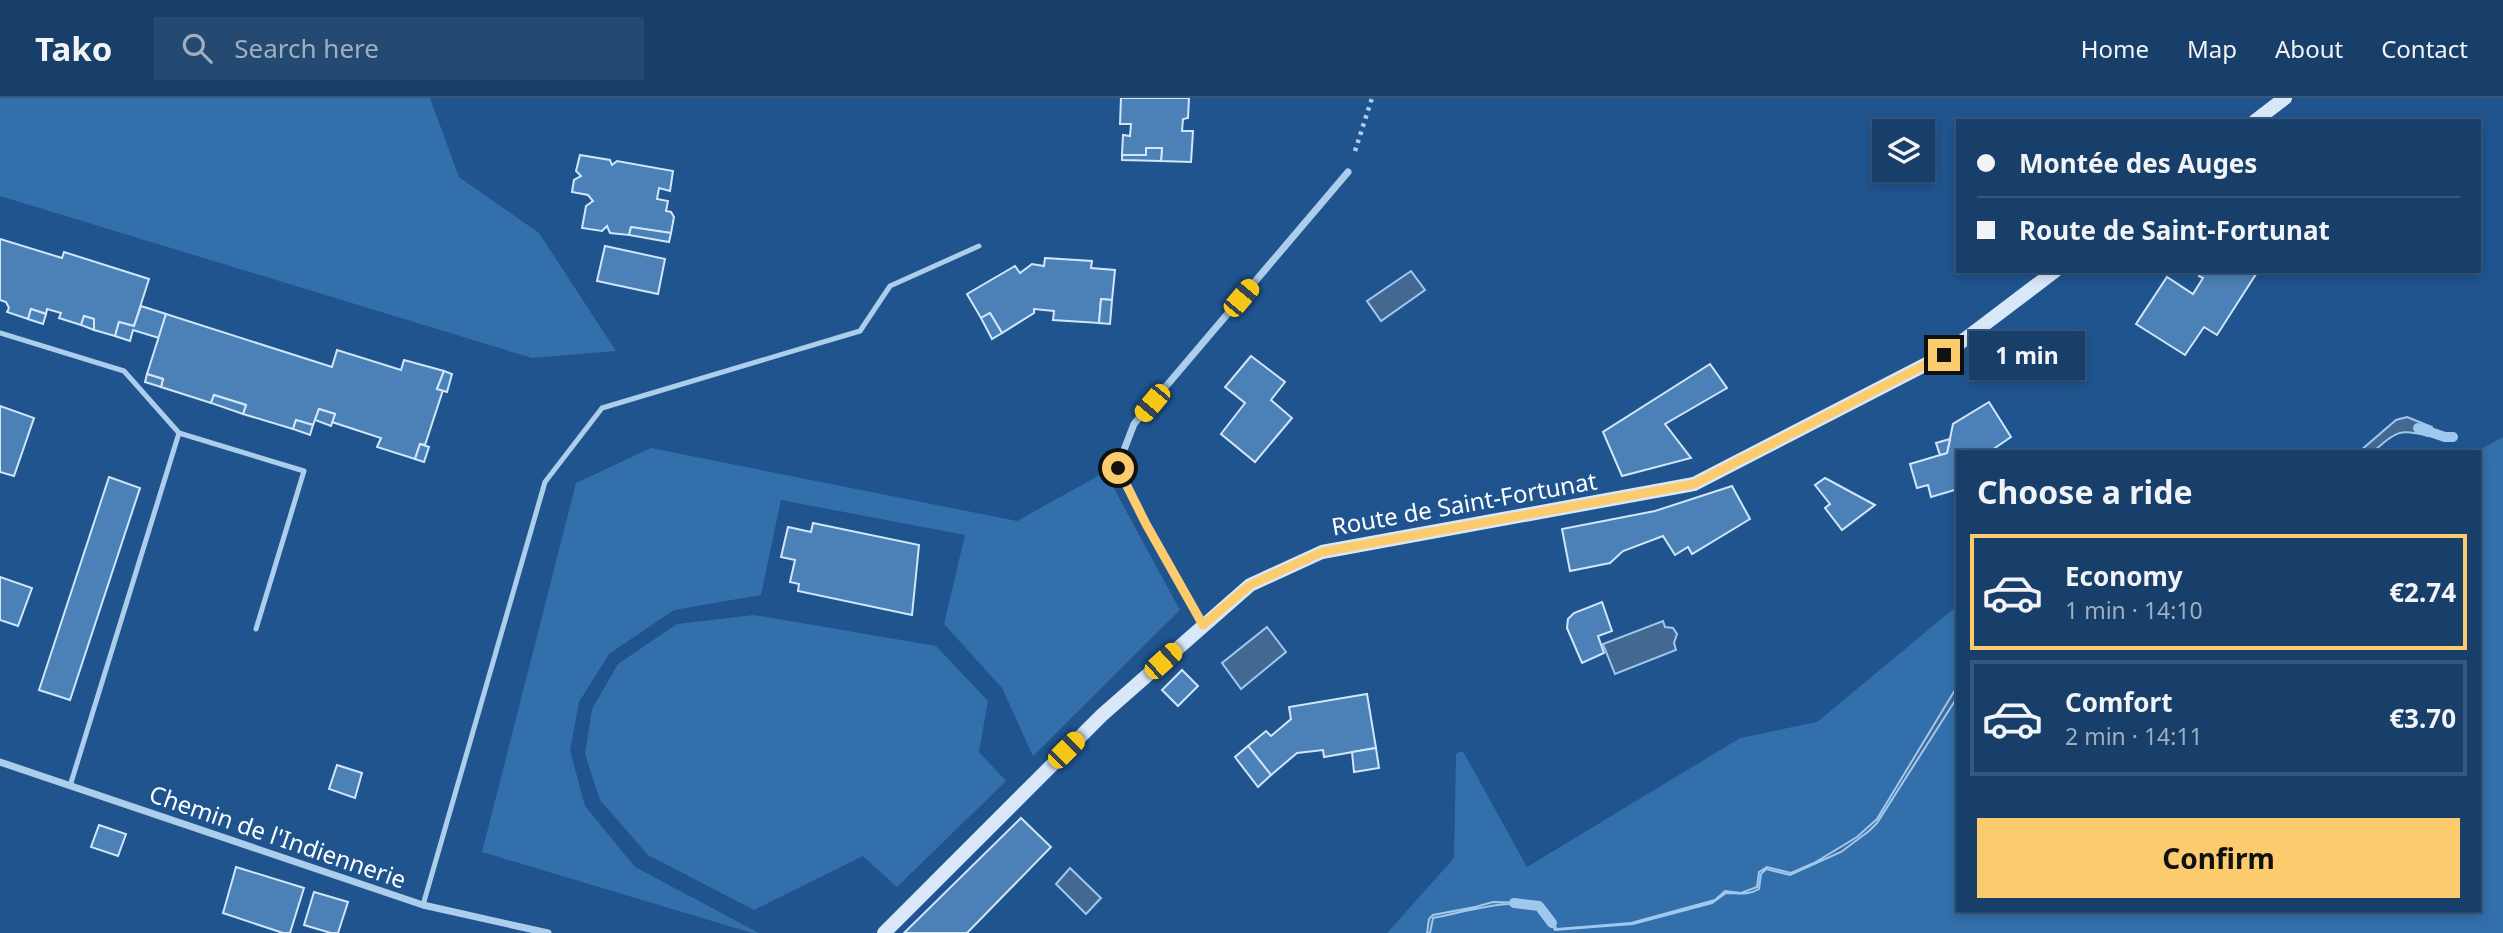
<!DOCTYPE html>
<html lang="en">
<head>
<meta charset="utf-8">
<style>
	:root { --surface:#173f6a; --page:#244a72; --text:#f1f3f6; --muted:#9eafc1; --line:#36587e; --accent:#fbcb6d }
	body { margin:0; font-family:"Noto Sans",sans-serif; background:var(--page); color:var(--text); height:100vh; display:flex; flex-direction:column; font-size:26px; white-space:nowrap }
	* { box-sizing:border-box; margin:0 }
	p { font-size:23px; color:var(--muted) }
	.icon { flex:none; width:38px; height:38px; fill:none; stroke:currentColor; stroke-width:2; stroke-linecap:round; stroke-linejoin:round }
	.map { position:relative; flex:1; overflow:hidden }
	.drawer { position:absolute; left:1956px; top:352px; width:525px; height:462px; display:flex; flex-direction:column; background:var(--surface); border-radius:0px; box-shadow:0 4px 10px #0003,0 0 0 2px var(--line) }
	.drawer>* { flex:none }
	.top-card { position:absolute; left:1956px; top:21px; width:525px; height:154px; border-radius:0px; box-shadow:0 4px 10px #0003,0 0 0 2px var(--line); display:grid; align-content:center; height:154px; padding:0 21px; background:var(--surface) }
	.buttons { position:absolute; left:1872px; top:21px; display:grid; gap:14px }
	.buttons a { display:grid; place-items:center; width:63px; height:63px; border-radius:0px; background:var(--surface); box-shadow:0 4px 10px #0003,0 0 0 2px var(--line); font-size:35px }
	.end { position:absolute; width:32px; height:32px; margin:-16px; border:9px solid #fbcb6d; background:#111; box-shadow:0 0 0 4px #111 }
	.from { border-radius:50% }
	.bubble { position:absolute; height:49px; border-radius:0px; background:var(--surface); box-shadow:0 4px 10px #0003,0 0 0 2px var(--line); font-size:23px; font-weight:700; line-height:49px; text-align:center }
	.car { position:absolute; width:21px; height:42px; margin:-21px -10px; border-radius:9px; box-shadow:0 0 5px 2px #0007; background:linear-gradient(#f5c518 24%,#345 0 40%,#f5c518 0 76%,#345 0 86%,#f5c518 0) }
	.top-card b { display:flex; align-items:center; gap:24px; height:66px; font-size:26px }
	.top-card b+b { border-top:2px solid var(--line) }
	.top-card i { width:18px; height:18px; background:var(--text) }
	ul { padding:0; list-style:none }
	li { display:flex; align-items:center; gap:21px; height:116px; margin:0 14px 10px; padding:0 7px; border:4px solid var(--line); border-radius:0px }
	li div { flex:1 }
	li b { display:block; font-size:26px }
	li em { font-style:normal; font-weight:700 }
	li.active { border-color:var(--accent) }
	li>.icon { width:63px; height:63px; stroke-width:1.5 }
	h2 { padding:0 21px; font-size:32px; line-height:84px }
	.primary-button { display:flex; gap:14px; margin-top:auto; padding:14px 21px }
	.primary-button a { flex:1; height:80px; border-radius:0px; background:var(--accent); color:#111; font-size:28px; font-weight:700; line-height:80px; text-align:center }
	header { display:flex; align-items:center; gap:42px; box-sizing:border-box; height:98px; padding:0 35px; background:var(--surface); border-bottom:2px solid var(--line) }
	header strong { font-size:33px }
	nav { display:flex; gap:38px; margin-inline-start:auto; font-size:24px }
	.search { width:490px; height:63px; background:var(--page); display:flex; align-items:center; gap:18px; box-sizing:border-box; padding:0 24px; border-radius:0px; color:var(--muted); font-size:26px }
	.map>svg:first-child { display:block }
	.green { fill:#326fab }
	.water { fill:#436992; stroke:#a0c8ee; stroke-width:2 }
	.lines { fill:none; stroke-linecap:round; stroke-linejoin:round }
	.stream { stroke:#a0c8ee; stroke-width:10 }
	.building { fill:#4b81b7; stroke:#d2e6f9; stroke-width:2 }
	.path { stroke:#adcdec; stroke-width:4.5; stroke-dasharray:3.5 5; stroke-linecap:butt }
	.lane { stroke:#adcdec; stroke-width:5 }
	.street { stroke:#adcdec; stroke-width:7 }
	.secondary { stroke:#d9e8f9; stroke-width:14 }
	.route { stroke:#fbcb6d; stroke-width:9 }
	.labels { text-anchor:middle; dominant-baseline:central; stroke-width:6; stroke-linejoin:round; paint-order:stroke }
	.street-label { font-size:24px; fill:#fff; stroke:#1f548e }
</style>
</head>
<body>
<header>
<strong>Tako</strong>
<div class="search"><svg class="icon" aria-label="search" viewBox="0 0 24 24"><circle cx="10" cy="10" r="6"/><path d="M15 15l6 6"/></svg>Search here</div>
<nav><a>Home</a><a>Map</a><a>About</a><a>Contact</a></nav>
</header>
<div class="map">
<svg width="2503" height="835" viewBox="0 0 2503 835">
	<rect width="100%" height="100%" fill="#1f548e"/>
	<!-- green -->
	<g class="green">
		<path d="M0,0H430L459,79L539,135L616,253L532,260L0,98Z"/>
		<path d="M2503,339V835H1387L1454,760L1456,656L1461,653L1464,655L1527,769L1740,640L1817,624L1958,507V812H2480V354L2477,353Z"/>
		<path d="M651,350L1017,423L1105,374L1180,512L1033,658L1002,590L944,526L965,437L781,402L761,497L674,512L609,556L579,604L570,652L585,708L635,769L759,835H752L482,754L576,385Z"/>
		<path d="M754,517L936,548L988,603L979,654L1006,683L897,789L863,758L754,812L648,757L600,702L585,656L592,611L618,566L677,526Z"/>
	</g>
	<!-- water -->
	<g class="water">
		<path d="M1411,173L1425,192L1381,223L1367,203Z"/>
		<path d="M2407,319L2432,329L2428,338C2399,330 2396,334 2374,353H2360L2396,322Z"/>
		<path d="M1663,523L1665,529L1673,530L1677,536L1674,545L1676,552L1615,576L1603,546Z"/>
		<path d="M1267,529L1286,554L1241,591L1222,565Z"/>
		<path d="M1958,587V598L1877,725L1869,733L1841,754L1790,777L1766,771L1761,776L1759,791C1747,798 1739,795 1726,795L1712,805L1633,826L1555,832L1540,808C1515,799 1460,815 1433,820L1430,835H1427L1429,821L1433,817L1475,809L1493,804L1536,805L1538,806L1557,831L1631,825L1715,802L1725,793L1741,795L1757,789L1759,774L1767,769L1791,775L1814,765L1857,739L1877,721Z"/>
		<path d="M1070,770L1101,800L1086,816L1056,786Z"/>
	</g>
	<g class="lines">
		<!-- stream -->
		<g class="stream">
			<path d="M2418,330L2445,339H2453"/>
			<path d="M1514,805L1539,808L1552,825"/>
		</g>
	</g>
	<!-- building -->
	<g class="building">
		<path d="M1121,0H1189L1188,20L1183,21L1182,33H1193L1191,64L1161,63L1162,50H1146V57H1122L1123,37L1130,38L1131,26H1120Z"/>
		<path d="M1146,50H1162L1161,63L1122,62V57H1146Z"/>
		<path d="M580,57L610,62L612,67L617,63L673,73L670,93L659,90L657,101L668,103L666,113L671,114L674,119L671,135L631,129L629,137L610,135L607,128L602,133L582,130L586,108L593,103L588,97L572,94L574,82L581,78L576,73Z"/>
		<path d="M631,129L671,135L669,144L629,137Z"/>
		<path d="M0,141L62,160L64,154L149,181L134,228L119,224L115,238L94,232V221L84,218L81,227L59,220L61,215L47,211L46,216L31,211L28,221L7,214L9,210L6,204L0,202Z"/>
		<path d="M605,148L665,161L658,196L597,183Z"/>
		<path d="M1045,160L1092,163L1091,170L1115,172L1112,202L1101,201L1099,225L1053,222L1054,213L1034,211V215L1002,235L990,215L981,220L967,196L1015,168L1020,175L1032,166L1044,168Z"/>
		<path d="M2202,173H2251L2256,176L2217,237L2204,229L2185,257L2136,226L2167,179L2193,196L2203,180L2199,178Z"/>
		<path d="M1101,201L1112,202L1110,226L1099,225Z"/>
		<path d="M141,208L166,216L159,240L133,232L130,243L115,238L119,224L134,228Z"/>
		<path d="M31,211L46,216L43,226L28,221Z"/>
		<path d="M990,215L1002,235L992,241L981,220Z"/>
		<path d="M166,216L332,269L337,252L401,272L404,262L444,273L437,291L443,292L425,347L420,346L415,361L377,349L381,340L332,324L335,316L319,311L313,327L296,322L293,331L243,316L246,307L214,297L211,305L161,289L163,281L147,276Z"/>
		<path d="M84,218L94,221V232L81,227Z"/>
		<path d="M1251,258L1285,284L1271,302L1292,320L1255,364L1221,336L1245,305L1225,289Z"/>
		<path d="M1710,266L1727,290L1665,326L1691,360L1622,378L1603,334Z"/>
		<path d="M444,273L452,276L447,294L437,291Z"/>
		<path d="M147,276L163,281L161,289L145,284Z"/>
		<path d="M214,297L246,307L243,316L211,305Z"/>
		<path d="M1989,304L2011,339L1989,354H1958V391L1931,399L1928,387L1917,390L1910,366L1947,355L1953,326Z"/>
		<path d="M0,308L34,320L14,378L0,374Z"/>
		<path d="M319,311L335,316L331,328L315,322Z"/>
		<path d="M296,322L313,327L310,337L293,331Z"/>
		<path d="M1950,341L1947,355L1940,357L1936,345Z"/>
		<path d="M420,346L429,349L424,364L415,361Z"/>
		<path d="M109,379L140,390L70,602L39,592Z"/>
		<path d="M1825,380L1875,407L1842,432L1825,410L1830,406L1815,387Z"/>
		<path d="M1732,388L1750,421L1692,456L1688,449L1675,457L1663,438L1623,453L1610,465L1570,473L1562,431L1655,413Z"/>
		<path d="M813,425L919,447L912,517L798,493L799,486L790,484L795,462L781,459L788,429L811,434Z"/>
		<path d="M0,479L32,490L18,528L0,522Z"/>
		<path d="M1602,504L1612,533L1598,538L1604,555L1582,565L1567,530L1568,521L1574,515Z"/>
		<path d="M1182,572L1198,588L1178,608L1162,592Z"/>
		<path d="M1367,596L1376,650L1324,659L1323,652L1297,655L1271,677L1248,648L1266,633L1271,638L1291,621L1289,609Z"/>
		<path d="M1248,648L1271,677L1258,689L1235,659Z"/>
		<path d="M1376,650L1379,670L1354,674L1352,654Z"/>
		<path d="M337,667L362,675L355,700L329,691Z"/>
		<path d="M1021,720L1051,749L967,835H904Z"/>
		<path d="M99,727L126,736L118,758L91,749Z"/>
		<path d="M236,769L304,790L290,835H283L223,815Z"/>
		<path d="M314,794L348,804L338,835H331L304,827Z"/>
	</g>
	<g class="lines">
		<!-- path -->
		<path class="path" d="M1355,53L1372,0"/>
		<!-- lane -->
		<g class="lane">
			<path d="M0,235L124,273L179,335"/>
			<path d="M70,688L179,335L304,373L256,531"/>
			<path d="M423,807L545,384L602,310L860,233L890,188L979,148"/>
		</g>
		<!-- street -->
		<g class="street">
			<path d="M1204,527L1146,426L1117,370L1134,326L1348,74"/>
			<path d="M0,664L423,807L548,835"/>
		</g>
		<!-- secondary -->
		<g class="secondary">
			<path d="M2255,23L2285,0"/>
			<path d="M884,835L1102,617L1250,487L1322,454L1694,386L1944,257L2055,173"/>
		</g>
	</g>
	<g class="lines">
		<!-- route -->
		<path class="route" d="M1118,370L1146,426L1203,527L1250,487L1322,454L1694,386L1944,257"/>
	</g>
	<g class="labels">
		<!-- street labels -->
		<g class="street-label">
			<text transform="translate(1464 405) rotate(-10)">Route de Saint-Fortunat</text>
			<text transform="translate(278 738) rotate(19)">Chemin de l'Indiennerie</text>
		</g>
	</g>
</svg>
<div class="buttons">
<a><svg class="icon" aria-label="layers" viewBox="0 0 24 24"><path d="M12 4l9 5-9 5-9-5zM3 14l9 5 9-5"/></svg></a>
</div>
<i class="end from" style="left:1118px;top:370px"></i>
<i class="end" style="left:1944px;top:257px"></i>
<div class="bubble" style="left:1969px;top:233px;width:116px">1 min</div>
<i class="car" style="left:1241px;top:200px;rotate:40deg"></i>
<i class="car" style="left:1152px;top:305px;rotate:220deg"></i>
<i class="car" style="left:1163px;top:563px;rotate:48deg"></i>
<i class="car" style="left:1066px;top:652px;rotate:45deg"></i>
<div class="top-card">
<b><i class="from"></i>Montée des Auges</b>
<b><i></i>Route de Saint-Fortunat</b>
</div>
<section class="drawer">
<h2>Choose a ride</h2>
<ul>
<li class="active"><svg class="icon" aria-label="car" viewBox="0 0 24 24"><path d="M5 17H2v-5l4-1 3-4h7l3 4 3 1v5h-3M9 17h6M6 11h13"/><circle cx="7" cy="17" r="2"/><circle cx="17" cy="17" r="2"/></svg><div><b>Economy</b><p>1 min · 14:10</p></div><em>€2.74</em></li>
<li><svg class="icon" aria-label="car" viewBox="0 0 24 24"><path d="M5 17H2v-5l4-1 3-4h7l3 4 3 1v5h-3M9 17h6M6 11h13"/><circle cx="7" cy="17" r="2"/><circle cx="17" cy="17" r="2"/></svg><div><b>Comfort</b><p>2 min · 14:11</p></div><em>€3.70</em></li>
</ul>
<div class="primary-button"><a>Confirm</a></div>
</section>
</div>
</body>
</html>
